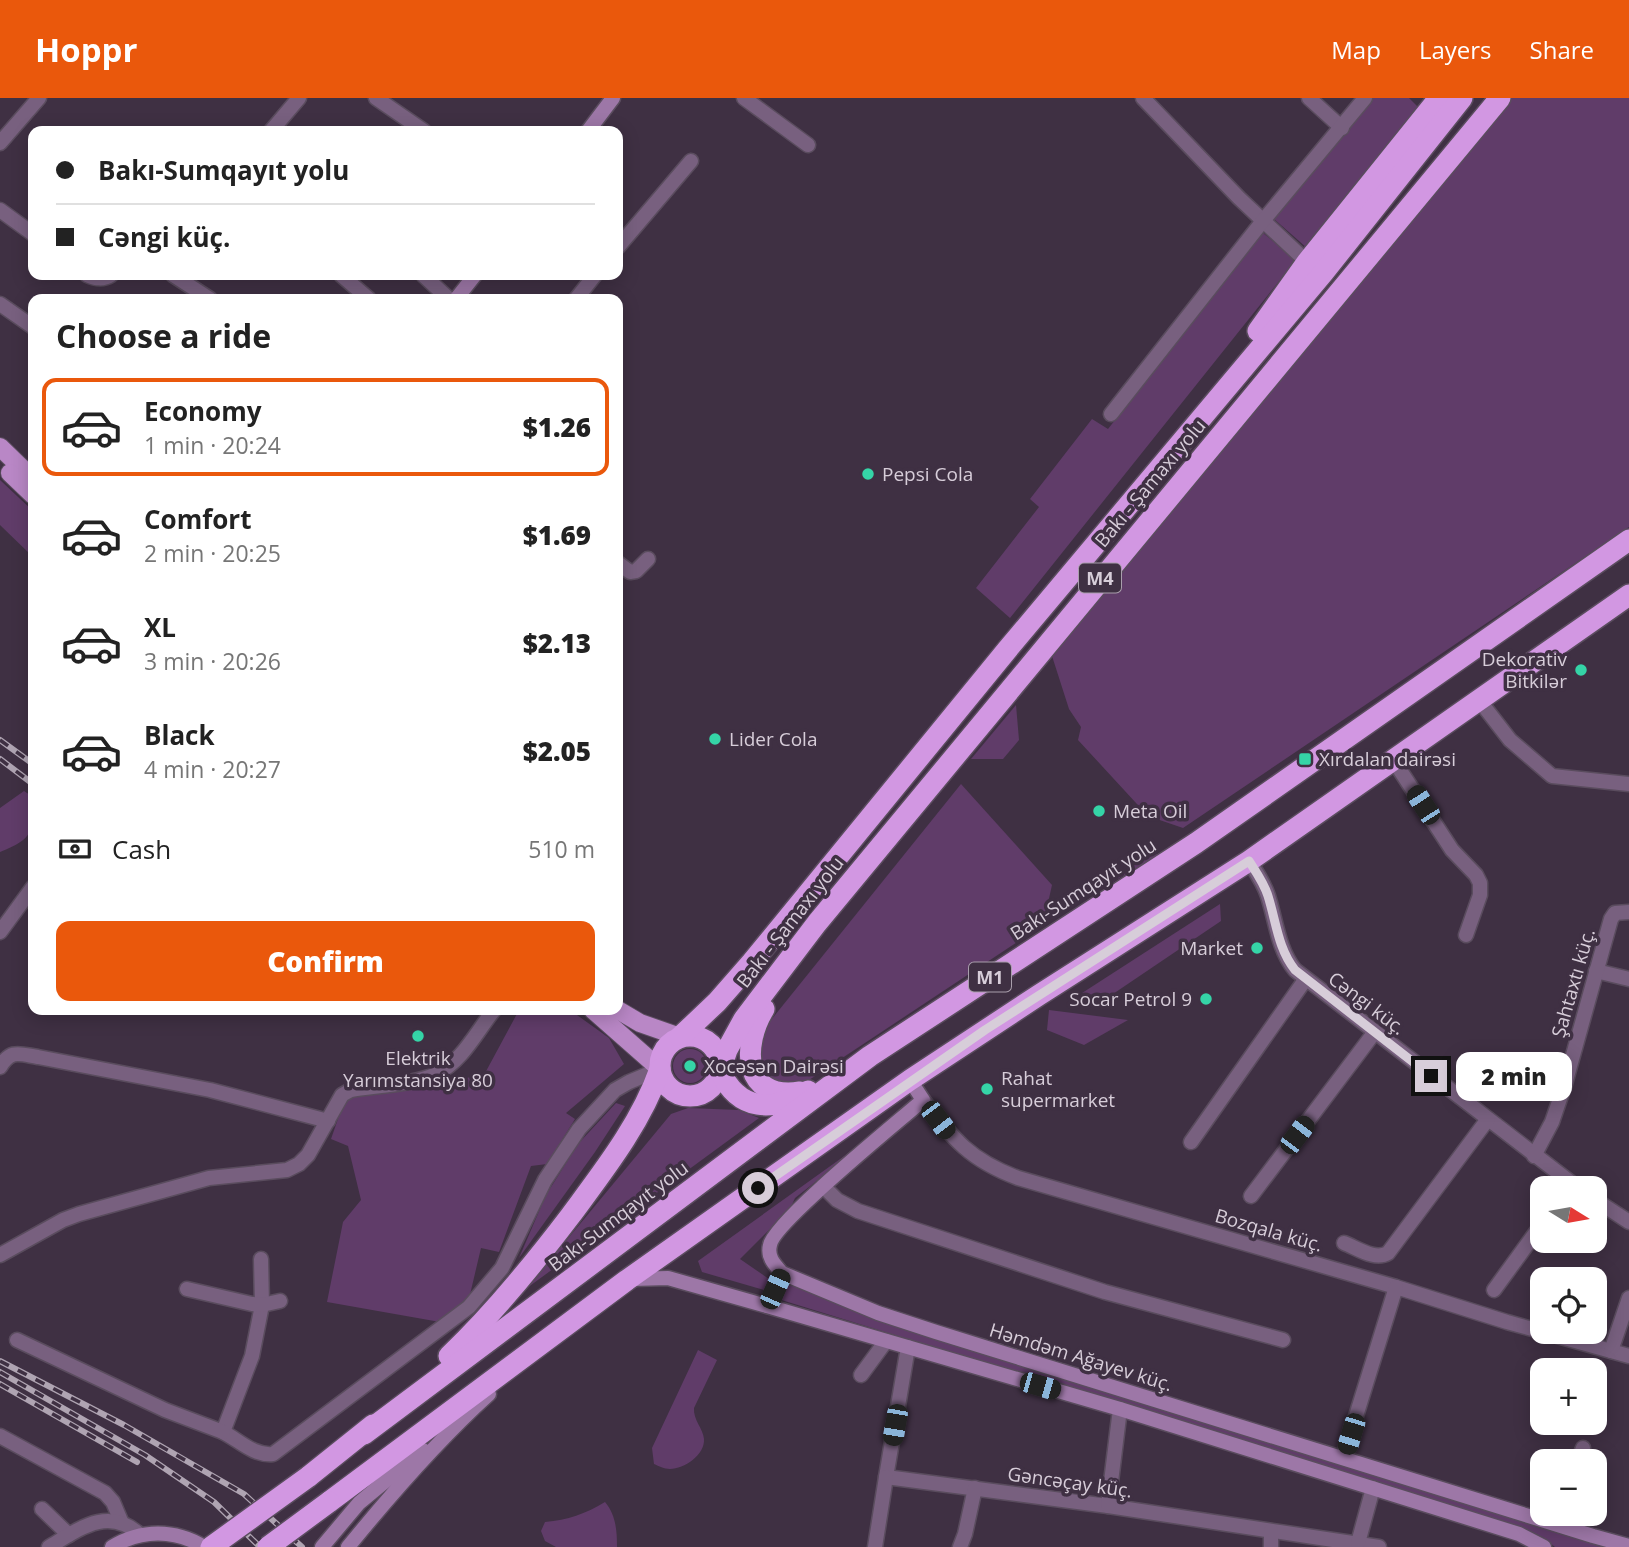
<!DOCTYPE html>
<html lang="en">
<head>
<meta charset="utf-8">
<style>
	:root { --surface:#fff; --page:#f6f6f6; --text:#222; --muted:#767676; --line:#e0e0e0; --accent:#ea580c }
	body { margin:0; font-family:"Open Sans",sans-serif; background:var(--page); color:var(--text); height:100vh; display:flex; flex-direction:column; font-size:26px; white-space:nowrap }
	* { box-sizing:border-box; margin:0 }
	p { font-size:23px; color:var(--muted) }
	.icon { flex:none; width:38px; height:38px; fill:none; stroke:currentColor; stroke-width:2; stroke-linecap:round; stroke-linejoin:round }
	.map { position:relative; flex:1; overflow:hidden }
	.side { position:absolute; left:28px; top:196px; width:595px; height:721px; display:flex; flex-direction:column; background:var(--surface); border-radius:14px; box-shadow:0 4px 18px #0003 }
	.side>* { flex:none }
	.guide { position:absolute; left:28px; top:28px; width:595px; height:154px; border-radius:14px; box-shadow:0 4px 18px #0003; display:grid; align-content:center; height:154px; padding:0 28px; background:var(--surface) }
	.needle { width:46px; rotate:101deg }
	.buttons { position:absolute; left:1530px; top:1078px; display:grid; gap:14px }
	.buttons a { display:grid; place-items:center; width:77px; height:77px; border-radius:14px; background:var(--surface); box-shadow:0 4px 18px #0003; font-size:35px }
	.end { position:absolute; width:32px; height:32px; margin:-16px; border:9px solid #d7cdd9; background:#111; box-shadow:0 0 0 4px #111 }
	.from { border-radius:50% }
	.bubble { position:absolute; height:49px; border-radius:14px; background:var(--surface); box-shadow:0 4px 18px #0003; font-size:23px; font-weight:800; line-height:49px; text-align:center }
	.car { position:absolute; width:21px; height:42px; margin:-21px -10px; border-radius:9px; box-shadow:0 0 5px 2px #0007; background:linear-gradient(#222 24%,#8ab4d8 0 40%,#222 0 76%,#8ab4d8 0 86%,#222 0) }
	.guide b { display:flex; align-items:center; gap:24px; height:66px; font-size:26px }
	.guide b+b { border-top:2px solid var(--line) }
	.guide i { width:18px; height:18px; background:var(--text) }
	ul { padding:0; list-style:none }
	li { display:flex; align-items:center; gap:21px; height:98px; margin:0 14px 10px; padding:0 14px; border:4px solid transparent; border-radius:14px }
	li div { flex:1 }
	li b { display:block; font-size:26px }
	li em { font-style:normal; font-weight:800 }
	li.current { border-color:var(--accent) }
	li>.icon { width:63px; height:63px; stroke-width:1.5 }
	h2 { padding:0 28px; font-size:32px; line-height:84px }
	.pay { display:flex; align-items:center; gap:18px; height:77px; padding:0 28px; font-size:26px }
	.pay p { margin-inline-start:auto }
	.primary-button { display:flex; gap:14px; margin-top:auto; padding:14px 28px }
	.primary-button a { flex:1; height:80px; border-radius:14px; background:var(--accent); color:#fff; font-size:28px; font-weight:800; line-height:80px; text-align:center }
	header { display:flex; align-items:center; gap:42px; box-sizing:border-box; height:98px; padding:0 35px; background:var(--accent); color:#fff }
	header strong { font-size:33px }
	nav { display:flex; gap:38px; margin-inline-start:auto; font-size:24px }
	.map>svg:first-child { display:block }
	.green { fill:#603c69 }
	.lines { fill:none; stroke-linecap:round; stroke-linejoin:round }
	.street-casing { stroke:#5a4c5e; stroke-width:17 }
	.secondary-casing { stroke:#5a4c5e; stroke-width:17 }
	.primary-casing { stroke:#5a4c5e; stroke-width:20 }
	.highway-casing { stroke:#5a4c5e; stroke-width:24 }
	.street { stroke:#78607f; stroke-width:14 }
	.secondary { stroke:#9d77a7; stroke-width:14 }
	.primary { stroke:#b987c6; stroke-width:18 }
	.highway { stroke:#d297e2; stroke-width:21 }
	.rail-casing { stroke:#afa4b2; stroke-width:6 }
	.rail { stroke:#3f3043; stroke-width:3.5; stroke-dasharray:10; stroke-linecap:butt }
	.highway-bridge-casing { stroke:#5a4c5e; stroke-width:24; stroke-linecap:butt }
	.highway-bridge { stroke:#d297e2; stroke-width:21 }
	.route { stroke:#d7cdd9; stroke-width:9 }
	.poi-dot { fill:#35d4a7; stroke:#3f3043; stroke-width:2.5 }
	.labels { text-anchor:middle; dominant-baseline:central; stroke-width:7; stroke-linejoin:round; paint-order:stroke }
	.shield { fill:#3f3043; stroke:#a99eac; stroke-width:2 }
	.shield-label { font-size:18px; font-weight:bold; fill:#d7cdd9 }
	.poi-label { font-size:19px; fill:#d7cdd9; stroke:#3f3043; text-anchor:start }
	.street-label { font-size:19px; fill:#d7cdd9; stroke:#3f3043 }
</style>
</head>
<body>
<header>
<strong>Hoppr</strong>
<nav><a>Map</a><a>Layers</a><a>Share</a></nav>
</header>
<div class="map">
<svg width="1629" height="1449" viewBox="0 0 1629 1449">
	<rect width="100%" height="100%" fill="#3f3043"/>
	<!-- green -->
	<g class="green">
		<path d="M1373,0H1409L1418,9L1307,150L1274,121Z"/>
		<path d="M1509,0H1629V429L1183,730L1148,718L1078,642L1081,629L1069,611L1052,558L1239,325Z"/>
		<path d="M1263,135L1296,162L1010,520L976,490L1039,409L1030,401L1092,321L1108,331Z"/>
		<path d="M0,382L33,413V459L0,427Z"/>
		<path d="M1016,607L1019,642L1003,661H971Z"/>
		<path d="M961,686L1052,787L1043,827L803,986L789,989L768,982L757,959L767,927Z"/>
		<path d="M24,693L33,699C33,733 35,740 0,754V710Z"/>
		<path d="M1160,756L1075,806L1082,798L1151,757Z"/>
		<path d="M1220,806L1221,823L1107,900L1079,897Z"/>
		<path d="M519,912H570L609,940L624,966L566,1015L575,1021L547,1066L531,1068L499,1154L481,1150L468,1205L440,1224L327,1204L343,1124L361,1102L348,1048L331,1041L339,1018L350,999L484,977Z"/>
		<path d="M1049,912L1128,922L1084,947L1047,932Z"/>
		<circle cx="690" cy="968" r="17"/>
		<path d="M616,1005L625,1008L595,1054L519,1160L546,1097L578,1046Z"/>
		<path d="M688,1010L739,1012L759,1020L527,1190L671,1016Z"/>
		<path d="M889,1026L795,1100L790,1111L740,1161L769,1181L764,1192L702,1174L698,1163Z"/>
		<path d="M783,1184L900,1228L1608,1449H1555L1544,1440L1517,1429L775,1200Z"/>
		<path d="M698,1252L717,1262L694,1310C693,1322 703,1330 704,1341C705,1357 684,1371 670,1371C664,1371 659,1368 654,1366L652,1350Z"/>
		<path d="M605,1404C616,1417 617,1433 617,1449H556L545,1443L541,1433L545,1424C568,1422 585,1416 605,1404Z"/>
	</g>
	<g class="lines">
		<defs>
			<g id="street">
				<path d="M376,0L424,33"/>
				<path d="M744,0L808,47"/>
				<path d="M1143,0L1239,100L1307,164"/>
				<path d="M1309,0L1342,30"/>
				<path d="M271,33L299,0"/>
				<path d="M0,45L39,0"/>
				<path d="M0,112L33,136"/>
				<path d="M618,149L691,63"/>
				<path d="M87,177C96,181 103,182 111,177"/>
				<path d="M173,177L210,201"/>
				<path d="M341,177L369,201"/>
				<path d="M423,177L449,201"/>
				<path d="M576,201L595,177"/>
				<path d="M0,206L33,229"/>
				<path d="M1111,316L1262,124L1365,0"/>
				<path d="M618,465L630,474L636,473L648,461"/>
				<path d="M1479,602L1510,642L1552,678L1629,686"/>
				<path d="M1394,663L1452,752L1476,777L1480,785V797L1466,837"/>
				<path d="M1249,763C1256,774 1264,785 1268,798C1276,823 1278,851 1295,872L1578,1090"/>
				<path d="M0,834L33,789"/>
				<path d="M1596,873L1629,881"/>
				<path d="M0,969C11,951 19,956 38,959L210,992L328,1023"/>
				<path d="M923,1002C954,1042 970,1062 1018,1080L1396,1189L1507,1224L1629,1258"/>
				<path d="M1191,1044L1305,882"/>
				<path d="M1534,1058L1552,1024L1565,986L1611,821L1615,815L1629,814"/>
				<path d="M823,1088L837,1102L858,1113L1105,1194L1283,1242"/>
				<path d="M1251,1098L1374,935"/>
				<path d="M1594,1101L1629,1124"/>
				<path d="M1344,1145C1357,1150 1375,1163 1388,1155L1488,1021"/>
				<path d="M0,1157L63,1122L79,1116L209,1080L287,1072L299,1066L308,1057L342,997L351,992C374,988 417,986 436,976C462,964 477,933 494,912"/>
				<path d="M261,1161L262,1207L252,1258L223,1334C240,1343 254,1358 273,1356L469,1209L502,1170L545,1082L579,1031L615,992L629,984L660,971"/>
				<path d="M187,1191L252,1206L262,1207L280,1203"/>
				<path d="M1494,1192L1542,1126"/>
				<path d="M17,1242L165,1312L223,1334"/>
				<path d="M908,1249L886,1379L1108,1408L1379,1449"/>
				<path d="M1611,1253L1629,1200"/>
				<path d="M861,1277L886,1243"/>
				<path d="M0,1338L105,1395L113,1404L121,1423"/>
				<path d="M1343,1360L1396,1189"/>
				<path d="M1578,1363L1583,1350"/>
				<path d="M1108,1408L1120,1311"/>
				<path d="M42,1411L69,1437"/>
				<path d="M1271,1433V1449"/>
				<path d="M1358,1445L1373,1390"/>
				<path d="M49,1449C79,1431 108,1408 139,1436"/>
				<path d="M875,1449L886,1379"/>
				<path d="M960,1449L965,1436L975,1390"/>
			</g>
			<g id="secondary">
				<path d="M588,33L613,0"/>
				<path d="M456,201L475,177"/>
				<path d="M910,982L923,1002C898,1024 774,1124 770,1147C767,1159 774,1166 782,1175L878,1215L936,1234L1593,1438L1629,1448"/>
				<path d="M632,1181L668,1180L767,1208L1120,1311L1519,1436L1544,1449"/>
				<path d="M767,1208L782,1175"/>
				<path d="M112,1449C141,1431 175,1431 204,1449"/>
				<path d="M322,1449L359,1405L423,1352"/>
				<path d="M348,1449C392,1395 438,1342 489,1296"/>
			</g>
			<g id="primary">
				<path d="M0,349L33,381"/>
				<path d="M10,375L33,397"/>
				<path d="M593,912L660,971"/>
				<path d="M618,912L640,925L680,939"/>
			</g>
			<g id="highway">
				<path d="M1258,233L1307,164L1439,0"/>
				<path d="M764,911C742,947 742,1003 800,994"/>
				<circle cx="690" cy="968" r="30"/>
				<path d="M680,939L717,904L752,864L1007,552L1324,174L1462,0"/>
				<path d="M808,993C773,1014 739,1014 720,973L727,952L744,921L817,825L1500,0"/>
				<path d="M449,1258C494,1215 533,1167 571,1117C605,1071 641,1025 660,971"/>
				<path d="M364,1336L870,958L1196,745L1629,442"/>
				<path d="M308,1379L373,1327"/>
				<path d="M329,1404L627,1182L910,982L1039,897L1249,763L1629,497"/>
			</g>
		</defs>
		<!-- street casing -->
		<use href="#street" class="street-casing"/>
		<!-- secondary casing -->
		<use href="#secondary" class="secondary-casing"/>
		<!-- primary casing -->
		<use href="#primary" class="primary-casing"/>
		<!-- highway casing -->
		<use href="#highway" class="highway-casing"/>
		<!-- street -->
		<use href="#street" class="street"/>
		<!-- secondary -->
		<use href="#secondary" class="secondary"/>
		<!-- primary -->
		<use href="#primary" class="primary"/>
		<!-- highway -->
		<use href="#highway" class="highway"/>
		<defs>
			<g id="rail">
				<path d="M0,642L33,666"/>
				<path d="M0,661L33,686"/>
				<path d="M0,1263L124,1327L244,1396L302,1449"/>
				<path d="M0,1274L145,1357L214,1404L260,1449"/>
				<path d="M0,1286L137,1364"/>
			</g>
		</defs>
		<!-- rail casing -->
		<use href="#rail" class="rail-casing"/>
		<!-- rail -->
		<use href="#rail" class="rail"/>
		<defs>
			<g id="highway-bridge">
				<path d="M211,1449L308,1379"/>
				<path d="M268,1449L329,1404"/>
			</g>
		</defs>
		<!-- highway-bridge casing -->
		<use href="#highway-bridge" class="highway-bridge-casing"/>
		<!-- highway-bridge -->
		<use href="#highway-bridge" class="highway-bridge"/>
	</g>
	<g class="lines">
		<!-- route -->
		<path class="route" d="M758,1090L985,932L1249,763C1256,774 1264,785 1268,798C1276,823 1278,851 1295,872L1431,978"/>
	</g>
	<!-- markers -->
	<g class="poi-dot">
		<circle cx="868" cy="376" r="7"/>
		<circle cx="1581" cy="572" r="7"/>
		<circle cx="715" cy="641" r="7"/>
		<rect x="1298" y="654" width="14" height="14" rx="3.5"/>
		<circle cx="1099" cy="713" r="7"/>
		<circle cx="1257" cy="850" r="7"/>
		<circle cx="1206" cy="901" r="7"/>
		<circle cx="418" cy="938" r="7"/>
		<circle cx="690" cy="968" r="7"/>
		<circle cx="987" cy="991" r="7"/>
	</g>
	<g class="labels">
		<!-- shield labels -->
		<g class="shield">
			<rect x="1079" y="465.5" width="42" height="29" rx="5"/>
			<rect x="969" y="864.5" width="42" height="29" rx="5"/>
		</g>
		<g class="shield-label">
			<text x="1100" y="480">M4</text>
			<text x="990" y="879">M1</text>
		</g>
		<!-- poi labels -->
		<g class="poi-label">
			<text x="882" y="376">Pepsi Cola</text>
			<text x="1567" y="561" text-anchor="end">Dekorativ<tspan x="1567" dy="22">Bitkilər</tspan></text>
			<text x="729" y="641">Lider Cola</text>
			<text x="1319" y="661">Xırdalan dairəsi</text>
			<text x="1113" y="713">Meta Oil</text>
			<text x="1243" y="850" text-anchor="end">Market</text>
			<text x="1192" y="901" text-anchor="end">Socar Petrol 9</text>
			<text x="418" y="960" text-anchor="middle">Elektrik<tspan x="418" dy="22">Yarımstansiya 80</tspan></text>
			<text x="704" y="968">Xocəsən Dairəsi</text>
			<text x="1001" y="980">Rahat<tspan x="1001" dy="22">supermarket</tspan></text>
		</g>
		<!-- street labels -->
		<g class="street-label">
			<text transform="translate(1150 385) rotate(-50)">Bakı - Şamaxı yolu</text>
			<text transform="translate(1083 791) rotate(-33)">Bakı-Sumqayıt yolu</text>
			<text transform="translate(790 824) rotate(-52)">Bakı - Şamaxı yolu</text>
			<text transform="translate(1573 885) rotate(-74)">Şahtaxtı küç.</text>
			<text transform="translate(1367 905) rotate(37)">Cəngi küç.</text>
			<text transform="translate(618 1118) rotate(-37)">Bakı-Sumqayıt yolu</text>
			<text transform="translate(1269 1132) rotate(16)">Bozqala küç.</text>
			<text transform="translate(1081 1259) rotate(17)">Həmdəm Ağayev küç.</text>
			<text transform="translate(1070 1384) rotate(8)">Gəncəçay küç.</text>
		</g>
	</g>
</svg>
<div class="buttons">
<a><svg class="needle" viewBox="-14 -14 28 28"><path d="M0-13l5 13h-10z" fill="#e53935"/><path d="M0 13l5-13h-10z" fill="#767676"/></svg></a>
<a><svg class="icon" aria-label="locate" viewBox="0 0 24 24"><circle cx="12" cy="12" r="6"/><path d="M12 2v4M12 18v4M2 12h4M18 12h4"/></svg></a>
<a>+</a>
<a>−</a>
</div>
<i class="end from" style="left:758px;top:1090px"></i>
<i class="end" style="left:1431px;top:978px"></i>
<div class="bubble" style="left:1456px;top:954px;width:116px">2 min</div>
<i class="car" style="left:1423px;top:707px;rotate:327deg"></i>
<i class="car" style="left:938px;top:1022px;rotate:143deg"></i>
<i class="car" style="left:1297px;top:1037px;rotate:37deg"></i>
<i class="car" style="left:775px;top:1191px;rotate:24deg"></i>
<i class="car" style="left:1040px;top:1288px;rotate:106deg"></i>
<i class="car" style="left:895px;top:1327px;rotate:190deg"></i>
<i class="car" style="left:1351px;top:1336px;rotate:197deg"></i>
<div class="guide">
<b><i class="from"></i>Bakı-Sumqayıt yolu</b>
<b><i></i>Cəngi küç.</b>
</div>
<section class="side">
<h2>Choose a ride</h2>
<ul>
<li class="current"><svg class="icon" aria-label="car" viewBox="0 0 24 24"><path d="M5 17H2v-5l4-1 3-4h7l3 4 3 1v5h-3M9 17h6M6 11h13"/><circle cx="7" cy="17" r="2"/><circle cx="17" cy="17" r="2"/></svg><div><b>Economy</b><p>1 min · 20:24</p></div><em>$1.26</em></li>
<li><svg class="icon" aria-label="car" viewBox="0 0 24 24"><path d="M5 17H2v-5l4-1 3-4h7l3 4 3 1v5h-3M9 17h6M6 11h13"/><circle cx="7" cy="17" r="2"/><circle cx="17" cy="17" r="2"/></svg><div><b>Comfort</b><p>2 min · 20:25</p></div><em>$1.69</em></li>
<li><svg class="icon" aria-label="car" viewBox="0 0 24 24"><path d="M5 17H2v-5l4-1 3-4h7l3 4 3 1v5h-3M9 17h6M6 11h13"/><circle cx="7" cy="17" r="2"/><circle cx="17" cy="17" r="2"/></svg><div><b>XL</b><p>3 min · 20:26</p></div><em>$2.13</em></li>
<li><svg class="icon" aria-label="car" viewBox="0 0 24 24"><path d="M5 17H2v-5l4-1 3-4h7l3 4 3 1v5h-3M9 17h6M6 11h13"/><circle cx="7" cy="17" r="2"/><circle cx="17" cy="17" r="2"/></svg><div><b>Black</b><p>4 min · 20:27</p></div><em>$2.05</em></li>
</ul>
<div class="pay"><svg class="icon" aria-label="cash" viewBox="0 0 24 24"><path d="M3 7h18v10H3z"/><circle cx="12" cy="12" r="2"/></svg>Cash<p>510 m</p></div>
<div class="primary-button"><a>Confirm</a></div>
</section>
</div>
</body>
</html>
